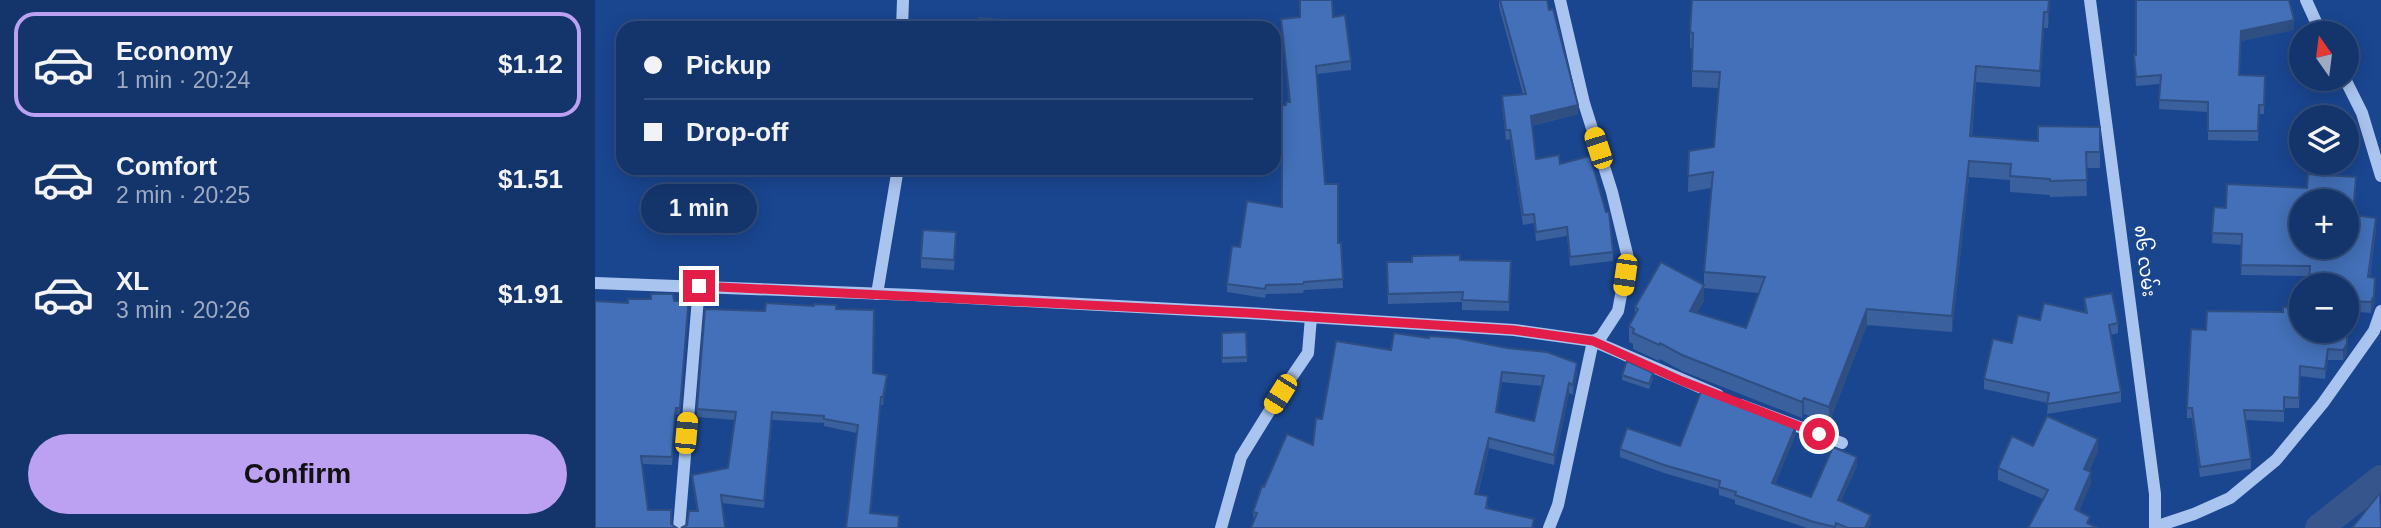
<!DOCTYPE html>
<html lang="en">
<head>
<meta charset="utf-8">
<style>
	:root { --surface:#14346c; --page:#1d3c72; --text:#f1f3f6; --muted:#9daac2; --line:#334f7f; --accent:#bca0f2 }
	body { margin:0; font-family:Helvetica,"Noto Sans Myanmar",sans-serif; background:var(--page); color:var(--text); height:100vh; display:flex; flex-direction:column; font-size:26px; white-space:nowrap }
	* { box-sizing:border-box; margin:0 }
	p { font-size:23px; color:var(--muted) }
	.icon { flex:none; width:38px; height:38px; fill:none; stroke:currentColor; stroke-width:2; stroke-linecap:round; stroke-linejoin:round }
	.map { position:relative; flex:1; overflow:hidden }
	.side { display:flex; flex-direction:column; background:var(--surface); width:595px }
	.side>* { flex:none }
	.banner { position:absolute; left:21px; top:21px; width:665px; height:154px; border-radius:21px; box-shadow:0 4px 18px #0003,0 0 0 2px var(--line); display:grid; align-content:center; height:154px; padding:0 28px; background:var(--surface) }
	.needle { width:46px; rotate:346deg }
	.buttons { position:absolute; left:1694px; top:21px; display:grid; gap:14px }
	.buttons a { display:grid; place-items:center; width:70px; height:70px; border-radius:50%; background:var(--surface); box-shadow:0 4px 18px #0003,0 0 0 2px var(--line); font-size:35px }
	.end { position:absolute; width:32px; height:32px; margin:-16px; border:9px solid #e11d48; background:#fff; box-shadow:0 0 0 4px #fff }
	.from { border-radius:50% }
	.bubble { position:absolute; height:49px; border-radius:24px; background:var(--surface); box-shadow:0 4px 18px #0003,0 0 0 2px var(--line); font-size:23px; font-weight:600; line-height:49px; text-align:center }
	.car { position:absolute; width:21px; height:42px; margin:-21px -10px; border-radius:9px; box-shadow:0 0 5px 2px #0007; background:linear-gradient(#f5c518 24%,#345 0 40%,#f5c518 0 76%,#345 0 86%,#f5c518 0) }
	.banner b { display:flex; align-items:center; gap:24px; height:66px; font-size:26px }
	.banner b+b { border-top:2px solid var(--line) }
	.banner i { width:18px; height:18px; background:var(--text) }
	ul { padding:12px 0 0; list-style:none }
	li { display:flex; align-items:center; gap:21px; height:105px; margin:0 14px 10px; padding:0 14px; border:4px solid transparent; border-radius:21px }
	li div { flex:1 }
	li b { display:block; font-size:26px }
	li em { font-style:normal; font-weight:600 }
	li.active { border-color:var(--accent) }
	li>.icon { width:63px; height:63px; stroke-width:1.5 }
	.button { display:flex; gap:14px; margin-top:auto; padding:14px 28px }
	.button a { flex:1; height:80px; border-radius:42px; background:var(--accent); color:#111; font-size:28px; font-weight:600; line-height:80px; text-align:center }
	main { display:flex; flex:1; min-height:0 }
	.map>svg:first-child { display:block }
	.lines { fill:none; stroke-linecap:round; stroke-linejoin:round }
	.canal { stroke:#35558c; stroke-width:28 }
	.minor { stroke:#a9c4ee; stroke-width:12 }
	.wall { fill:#3a609e; fill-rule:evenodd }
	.shaded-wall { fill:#2f4e81 }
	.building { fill:#4370b8; stroke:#2f4e81; stroke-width:2; fill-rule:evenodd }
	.route { stroke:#e11d48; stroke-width:9 }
	.labels { text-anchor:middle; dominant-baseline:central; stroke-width:7; stroke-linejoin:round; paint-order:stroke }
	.street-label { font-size:19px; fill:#fff; stroke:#1a4690 }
</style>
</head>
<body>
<main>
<section class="side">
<ul>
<li class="active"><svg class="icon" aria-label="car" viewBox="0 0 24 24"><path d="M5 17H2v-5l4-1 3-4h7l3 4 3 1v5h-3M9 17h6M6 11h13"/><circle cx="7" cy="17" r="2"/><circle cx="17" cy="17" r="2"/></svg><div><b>Economy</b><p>1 min · 20:24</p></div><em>$1.12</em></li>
<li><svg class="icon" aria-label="car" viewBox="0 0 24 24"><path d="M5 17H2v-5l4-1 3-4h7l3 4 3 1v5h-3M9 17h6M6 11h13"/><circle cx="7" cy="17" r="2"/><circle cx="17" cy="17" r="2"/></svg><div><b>Comfort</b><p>2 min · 20:25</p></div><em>$1.51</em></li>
<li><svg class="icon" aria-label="car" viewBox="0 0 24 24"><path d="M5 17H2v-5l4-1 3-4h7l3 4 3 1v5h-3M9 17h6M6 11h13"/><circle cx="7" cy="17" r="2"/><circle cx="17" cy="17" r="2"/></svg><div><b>XL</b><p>3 min · 20:26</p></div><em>$1.91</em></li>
</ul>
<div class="button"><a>Confirm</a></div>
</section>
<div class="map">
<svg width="1786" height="528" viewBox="0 0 1786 528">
	<rect width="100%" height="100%" fill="#1a4690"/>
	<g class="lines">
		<!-- canal -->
		<path class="canal" d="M1724,528L1786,479"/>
		<!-- minor -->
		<g class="minor">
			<path d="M1495,0L1560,494V528"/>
			<path d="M1711,0L1726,33"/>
			<path d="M307,28L308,0"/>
			<path d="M1750,79L1767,113L1786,176"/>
			<path d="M0,283L318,295L653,313L919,330L998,341L1006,337L1023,311L1033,258L1017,192L989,103L965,0"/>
			<path d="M282,294L303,168"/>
			<path d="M1146,405L1247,443"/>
			<path d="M1560,527L1599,514L1635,498L1681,460L1728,403L1779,331L1786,311"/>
			<path d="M84,528L104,286"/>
			<path d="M626,528L646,457L685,394L713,353L716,317"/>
			<path d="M954,528L963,505L998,341L1123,395"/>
		</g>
	</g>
	<!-- wall -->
	<g class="wall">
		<path d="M904,0H952L983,114L937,126L941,159L965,164L1018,252V261L975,266L972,236L941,241L939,223L928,225L915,139L911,140L907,106V96L928,94L904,7Z"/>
		<path d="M1455,0L1453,28H1449L1445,87L1381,82L1377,137L1443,141L1505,127V168H1491L1492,196L1455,197V195L1415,192V180L1374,177L1357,332L1272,325L1234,423L1209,414L1207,418L1087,371L1065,359L1064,361L1038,349V344L1034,342V326L1040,316V307L1109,301L1102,313L1151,328L1164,293L1109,288V272L1116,188L1093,192L1094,151L1119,147L1124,88L1097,87V49L1095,48V32Z"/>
		<path d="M738,17L756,61V70L722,74L730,184L743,243H746L748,288L709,290L708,293L671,294L670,298L632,292V284L645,247L687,207V157L679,158V107L691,105L694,102L686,19Z"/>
		<path d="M1699,30L1646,41L1644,75L1670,76L1669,114H1664L1663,141L1613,140V112L1564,109L1565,84L1541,86L1539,55Z"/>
		<path d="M1712,188H1761L1759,215L1781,228L1775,277L1780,288L1779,306L1776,313L1753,311L1752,355L1748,360H1733L1730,379L1705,376L1704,408H1689V422L1651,420L1656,459V469L1605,477L1597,418H1592V408L1752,331L1715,276L1646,275L1647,245L1617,243L1619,207L1631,208Z"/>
		<path d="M361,242L359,270L326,268V258Z"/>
		<path d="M865,260L916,261L914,311L867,310V302L793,304L792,262Z"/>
		<path d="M1489,298L1523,323V333L1516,335L1526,392V402L1452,414L1453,403L1389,389V379L1417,343L1445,320L1490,312Z"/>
		<path d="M79,301L93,315L85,415H81L80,424L77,465L47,464L53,510L76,524L0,528L33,303Z"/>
		<path d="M241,309L278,373L292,382L288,405H286L262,433L229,426V423L177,420L169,508L127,503L92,525L102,511L97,482V475L133,468L140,420L102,417V409L170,311Z"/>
		<path d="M651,332L652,362L627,363V333Z"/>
		<path d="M912,348L982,373L978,395L974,393L959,465L894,448L883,494L893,506V509L939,528L659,522L658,512L669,487L718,445L727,419L796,350ZM907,382L947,386L939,421L902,412Z"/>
		<path d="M1027,375L1058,378L1054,389L1027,380Z"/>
		<path d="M1201,434L1180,484L1216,497L1262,466L1246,501L1276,523L1273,528H1212L1140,504V500L1124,495V489L1069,473L1025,457V449L1085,446Z"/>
		<path d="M1438,446L1503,451L1494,471L1496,484L1448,499L1403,480V468Z"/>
	</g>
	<!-- shaded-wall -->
	<g class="shaded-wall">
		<path d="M1454,0H1455L1453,28V12Z"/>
		<path d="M1449,12V28L1445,87V71Z"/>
		<path d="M1699,20V30L1646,41L1644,84L1646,31Z"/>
		<path d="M1381,66V82L1375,152V136Z"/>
		<path d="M983,105V114L936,126V116Z"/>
		<path d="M1374,161V177L1357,332V316Z"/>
		<path d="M1781,218V228L1773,287V277Z"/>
		<path d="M1780,278L1779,306L1776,313V302Z"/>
		<path d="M1109,285V301L1095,327V311Z"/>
		<path d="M1272,309V325L1234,423V407Z"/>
		<path d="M1753,311L1752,355L1748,360V350Z"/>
		<path d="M1733,349V360L1730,379V369Z"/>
		<path d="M982,363V373L978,395V385Z"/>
		<path d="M907,372V382L901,422V412Z"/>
		<path d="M292,375V382L288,405V397Z"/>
		<path d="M974,383V393L959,465V455Z"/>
		<path d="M286,397V405L275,520V513Z"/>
		<path d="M1209,398V414L1207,418V402Z"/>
		<path d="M1201,426V434L1177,491V483Z"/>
		<path d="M894,438V448L880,504V494Z"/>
		<path d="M1503,439V451L1489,481V469Z"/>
		<path d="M1262,457V466L1243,508V500Z"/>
		<path d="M1496,472V484L1480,521V509Z"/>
		<path d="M1276,515V523L1273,528H1270Z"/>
	</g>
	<!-- building -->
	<g class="building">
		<path d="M705,0H737L738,17L750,15L756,61L721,66L730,184H743V243H746L748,279L709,282L708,284L671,285L670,289L632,284L637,246L645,247L652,201L687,207V148L679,150V107L691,105V102H695L686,19L705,17Z"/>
		<path d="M905,0H952L954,10L958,9L983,105L936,116L941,159L964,155L965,164L995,156L1011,212H1014L1018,252L975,257L972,227L941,232L939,214L928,215L915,130H911L907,96L931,94Z"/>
		<path d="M1097,0H1454L1453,12H1449L1445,71L1381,66L1375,136L1443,141V126L1505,127V152H1491L1492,180L1455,181V179L1415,176L1416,164L1374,161L1357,316L1272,309L1234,407L1209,398L1207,402L1087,355L1065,343L1064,345L1038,333L1039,329L1034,326L1043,309L1040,307L1066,262L1109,285L1095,311L1151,328L1170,277L1109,272L1118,172L1093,176L1094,151L1119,147L1125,72L1097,71L1098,33L1095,32Z"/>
		<path d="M1541,0H1694L1699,20L1646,31L1644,75L1670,76L1669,105H1664L1663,131H1613V102L1564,100L1566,75L1541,77L1539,55H1541Z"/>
		<path d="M384,18L410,20V28H383Z"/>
		<path d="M1713,174L1761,177L1758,215L1781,218L1773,277L1780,278L1779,296L1776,302L1753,301L1752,344L1748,350L1733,349L1730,369L1705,366L1704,398L1689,397V411L1649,410L1656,459L1605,467L1597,408H1592L1596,329L1611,330L1612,311L1688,312V307L1706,308V331H1752V285H1714L1715,266L1646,265L1647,234L1617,233L1619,207L1631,208L1632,184L1712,188ZM1706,201H1752V247H1706Z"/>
		<path d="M328,230L361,232L359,260L326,258Z"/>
		<path d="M865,255V260L916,261L914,302L867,300L868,292L793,294L792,262H817V256Z"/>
		<path d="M1517,293L1523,323L1514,325L1526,392L1452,404L1454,393L1389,379L1398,339L1417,343L1423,315L1445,320L1449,303L1492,313L1489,298Z"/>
		<path d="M56,294H78L79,301H91L93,308L85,408H81L80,417L77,457L46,456L53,510H76V524L82,528H0V301L33,303V299H56Z"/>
		<path d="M171,303L219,306V304L241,305V309L279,310L278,373L292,375L288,397H286L275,513L304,516L303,528H251L263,425L229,419V416L177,412L169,501L126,495L130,528H86L92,525L94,511H103L97,475L133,468L141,412L102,409L110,309L170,311Z"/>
		<path d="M651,332L652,357L627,358V333Z"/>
		<path d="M799,333L834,338V336L862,338L912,348L952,352L982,363L978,385L974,383L959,455L894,438L880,494L893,496L891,508L939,519L937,528H656L662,513L658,512L667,486L669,487L692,434L718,445L721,418L727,419L741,341L796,350ZM907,372L949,376L939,421L901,412Z"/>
		<path d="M1032,361L1058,373L1054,384L1027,375Z"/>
		<path d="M1107,389L1201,426L1177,483L1216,497L1238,447L1262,457L1243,500L1276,515L1270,528H1253L1241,523L1240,527L1219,522L1140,495L1141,492L1124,487L1125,481L1069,465L1025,449L1032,428L1085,446Z"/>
		<path d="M1452,416L1503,439L1489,469L1496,472L1480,509L1495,517L1492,523L1503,528H1433L1453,490L1403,468L1417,436L1438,446Z"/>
		<path d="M1785,493L1786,528H1757Z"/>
	</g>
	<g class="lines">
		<!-- route -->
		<path class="route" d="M104,286L653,313L919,330L998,341L1087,381L1224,434"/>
	</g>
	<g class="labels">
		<!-- street labels -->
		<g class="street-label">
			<text transform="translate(1550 261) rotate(83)">၈၆ လမ်း</text>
		</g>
	</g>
</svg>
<div class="buttons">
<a><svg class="needle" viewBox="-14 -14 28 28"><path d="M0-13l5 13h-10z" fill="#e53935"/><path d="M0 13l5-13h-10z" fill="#9daac2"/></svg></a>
<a><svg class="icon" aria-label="layers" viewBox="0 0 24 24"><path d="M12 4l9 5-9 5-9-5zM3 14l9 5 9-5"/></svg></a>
<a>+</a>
<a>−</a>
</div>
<i class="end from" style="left:1224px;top:434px"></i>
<i class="end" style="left:104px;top:286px"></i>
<div class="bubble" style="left:46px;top:184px;width:116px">1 min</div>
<i class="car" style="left:1003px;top:148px;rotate:342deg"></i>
<i class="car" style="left:1030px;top:275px;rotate:188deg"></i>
<i class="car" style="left:685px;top:394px;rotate:212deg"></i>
<i class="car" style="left:91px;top:433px;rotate:5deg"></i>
<div class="banner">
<b><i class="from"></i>Pickup</b>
<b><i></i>Drop-off</b>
</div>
</div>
</main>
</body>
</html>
